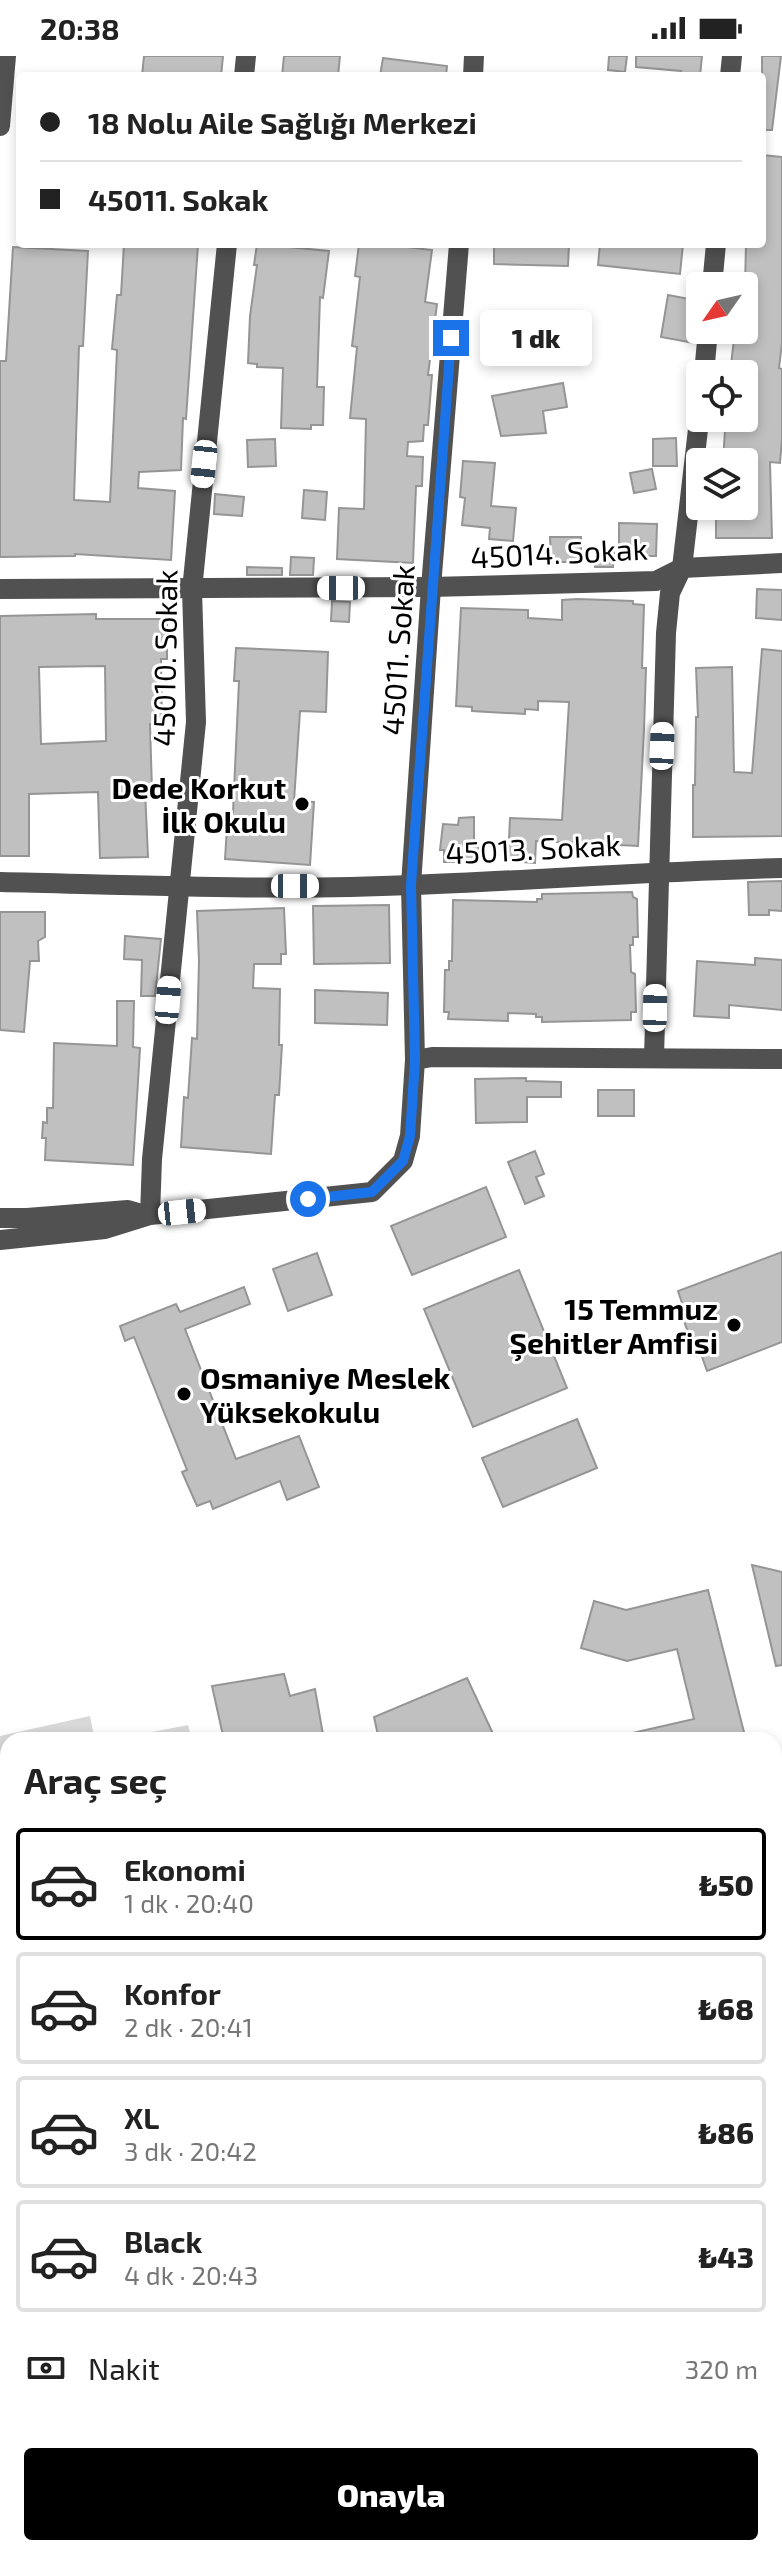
<!DOCTYPE html>
<html lang="tr">
<head>
<meta charset="utf-8">
<style>
	:root { --surface:#fff; --page:#f2f2f2; --text:#222; --muted:#767676; --line:#e0e0e0; --accent:#000 }
	body { margin:0; font-family:"Exo 2",sans-serif; background:var(--page); color:var(--text); height:100vh; display:flex; flex-direction:column; font-size:30px; white-space:nowrap }
	* { box-sizing:border-box; margin:0 }
	p { font-size:26px; color:var(--muted) }
	.icon { flex:none; width:44px; height:44px; fill:none; stroke:currentColor; stroke-width:2; stroke-linecap:round; stroke-linejoin:round }
	.map { position:relative; flex:1; overflow:hidden }
	.details { position:absolute; left:0px; top:1676px; width:782px; height:824px; display:flex; flex-direction:column; background:var(--surface); border-radius:24px 24px 0 0; box-shadow:0 4px 12px #0003 }
	.details>* { flex:none }
	.hud { position:absolute; left:16px; top:16px; width:750px; height:176px; border-radius:8px; box-shadow:0 4px 12px #0003; display:grid; align-content:center; height:176px; padding:0 24px; background:var(--surface) }
	.needle { width:52px; rotate:236deg }
	.fabs { position:absolute; left:686px; top:216px; display:grid; gap:16px }
	.fabs a { display:grid; place-items:center; width:72px; height:72px; border-radius:8px; background:var(--surface); box-shadow:0 4px 12px #0003; font-size:40px }
	.end { position:absolute; width:36px; height:36px; margin:-18px; border:10px solid #1a73e8; background:#fff; box-shadow:0 0 0 4px #fff }
	.from { border-radius:50% }
	.bubble { position:absolute; height:56px; border-radius:8px; background:var(--surface); box-shadow:0 4px 12px #0003; font-size:26px; font-weight:800; line-height:56px; text-align:center }
	.car { position:absolute; width:24px; height:48px; margin:-24px -12px; border-radius:10px; box-shadow:0 0 6px 2px #0007; background:linear-gradient(#fff 24%,#345 0 40%,#fff 0 76%,#345 0 86%,#fff 0) }
	.hud b { display:flex; align-items:center; gap:28px; height:76px; font-size:30px }
	.hud b+b { border-top:2px solid var(--line) }
	.hud i { width:20px; height:20px; background:var(--text) }
	ul { padding:0; list-style:none }
	li { display:flex; align-items:center; gap:24px; height:112px; margin:0 16px 12px; padding:0 8px; border:4px solid var(--line); border-radius:8px }
	li div { flex:1 }
	li b { display:block; font-size:30px }
	li em { font-style:normal; font-weight:800 }
	li.on { border-color:var(--accent) }
	li>.icon { width:72px; height:72px; stroke-width:1.5 }
	h2 { padding:0 24px; font-size:36px; line-height:96px }
	.pay { display:flex; align-items:center; gap:20px; height:88px; padding:0 24px; font-size:30px }
	.pay p { margin-inline-start:auto }
	.action { display:flex; gap:16px; margin-top:auto; padding:16px 24px }
	.action a { flex:1; height:92px; border-radius:8px; background:var(--accent); color:#fff; font-size:32px; font-weight:800; line-height:92px; text-align:center }
	.status { display:flex; justify-content:space-between; align-items:center; height:56px; padding:0 40px; background:var(--surface); direction:ltr }
	.status svg { height:22px; fill:currentColor }
	.map>svg:first-child { display:block }
	.green { fill:#d8d8d8 }
	.building { fill:#c0c0c0; stroke:#959595; stroke-width:2; fill-rule:evenodd }
	.lines { fill:none; stroke-linecap:round; stroke-linejoin:round }
	.path { stroke:#737373; stroke-width:3; stroke-dasharray:2 4; stroke-linecap:butt }
	.minor { stroke:#515151; stroke-width:20 }
	.route { stroke:#1a73e8; stroke-width:10 }
	.poi-dot { fill:#000; stroke:#fff; stroke-width:3 }
	.labels { text-anchor:middle; dominant-baseline:central; stroke-width:6; stroke-linejoin:round; paint-order:stroke }
	.street-label { font-size:30px; fill:#000; stroke:#fff }
	.poi-label { font-size:30px; font-weight:bold; fill:#000; stroke:#fff; text-anchor:end }
</style>
</head>
<body>
<div class="status"><b>20:38</b><svg viewBox="0 0 49 12"><path d="M0 12V9h3v3zM5 12V6h3v6zM10 12V3h3v9zM15 12V0h3v12zM26 1h20v11H26zM47 4h2v5h-2z"/></svg></div>
<div class="map">
<svg width="782" height="2500" viewBox="0 0 782 2500">
	<rect width="100%" height="100%" fill="#fff"/>
	<!-- green -->
	<g class="green">
		<path d="M90,1660L95,1684H8V1980H0V1680Z"/>
		<path d="M188,1669L192,1684H148L147,1677Z"/>
	</g>
	<!-- building -->
	<g class="building">
		<path d="M144,0H223L221,20H142Z"/>
		<path d="M284,0H340L338,20H282Z"/>
		<path d="M609,0H627L625,16L608,14Z"/>
		<path d="M636,0H702L700,20H680L681,15L636,11Z"/>
		<path d="M762,0H781L772,74H762Z"/>
		<path d="M383,2L447,10L446,20H380Z"/>
		<path d="M762,99L782,101V287L779,312L782,313V383L780,407L770,406L772,482H716V450H744V406H723L725,374L744,375V318H730L735,274H744L746,188H762Z"/>
		<path d="M124,188L198,189L186,363L183,362L181,414L139,416L138,432L175,435L171,504L75,498V500L0,501V305H6L13,191L88,195L83,290H79L74,444L110,446L117,294L112,293L117,239H121Z"/>
		<path d="M257,188L329,195L323,242L320,241L317,331H324L323,369H311V373L281,372L283,312L257,311V308L248,307L250,260L257,209H254Z"/>
		<path d="M359,188H382L432,194L425,246L437,248L428,319H432L428,369H424L423,385L408,386L407,400L423,401L422,430H416L413,507L337,503L339,452L364,453L366,363L350,362L357,291L352,290L360,221L355,220Z"/>
		<path d="M494,188H569L568,210L494,208Z"/>
		<path d="M600,188H683L680,218L598,209Z"/>
		<path d="M668,239L700,245V264L695,272L694,287L661,281Z"/>
		<path d="M563,327L567,351L543,355L546,377L501,380L492,340Z"/>
		<path d="M676,382L677,410H653V383Z"/>
		<path d="M275,383L276,410L248,411L247,384Z"/>
		<path d="M463,405L495,407L491,450L516,452L513,485L489,483L490,472L462,469L465,442L460,441Z"/>
		<path d="M652,413L656,433L634,437L630,417Z"/>
		<path d="M304,434L327,436L325,464L302,462Z"/>
		<path d="M215,438L244,441L242,460L214,458Z"/>
		<path d="M619,467L657,468L656,500H619Z"/>
		<path d="M550,481H581V506H551Z"/>
		<path d="M595,494L614,495L613,511H595Z"/>
		<path d="M291,501L314,502L313,519H290Z"/>
		<path d="M247,511L282,512V519H247Z"/>
		<path d="M757,533L782,534V564L756,562Z"/>
		<path d="M578,543L633,545V548L644,549L642,612H646L644,674L638,790L536,785L535,807L508,805L510,762L562,764L569,646L538,645V654L525,653V658L472,655V651L456,650L461,552L528,554V562L562,564V544Z"/>
		<path d="M332,545L350,546L349,566L331,565Z"/>
		<path d="M96,558V563H167V603H161L162,668H150L152,734H145L148,801L100,802L98,736L29,738V800H0V560ZM105,610L106,685L41,688L39,611Z"/>
		<path d="M236,592L328,596L326,656L300,655L294,745L314,746L310,809L225,803L228,756H233L239,625H234Z"/>
		<path d="M762,593L782,595V780L693,781V729H695L696,661H698L696,612L732,611L734,716L752,717Z"/>
		<path d="M474,761V785L482,797L475,802V806H444V794H440L443,768L458,769L459,762Z"/>
		<path d="M782,825V855L769,854V859H749L748,826Z"/>
		<path d="M632,836L633,841L637,843L638,881H633V889H630L631,916L635,918L636,956H631V964L542,966V961H536V958L508,957V965L448,963L449,956H444L445,914H449V905H452L453,844L537,846V843H542V838Z"/>
		<path d="M389,849L390,907L314,908L313,850Z"/>
		<path d="M284,852L286,898H281V908H254L253,932L280,933L279,989H282L279,1039H275L271,1098L181,1091L184,1041L188,1042L192,982L197,983L199,905L197,855Z"/>
		<path d="M0,856H45V881L38,885L39,905H30L24,976L0,974Z"/>
		<path d="M125,880L161,883L155,940H141L142,904L124,903Z"/>
		<path d="M755,902L782,904V954L729,949V962L694,960L697,905L755,909Z"/>
		<path d="M315,934L388,937L387,969L315,967Z"/>
		<path d="M117,945H134L133,991L140,992L133,1109L45,1104L46,1082H42L43,1066L47,1067V1052H53L54,987L117,990Z"/>
		<path d="M526,1022V1025L561,1026V1041H527V1066L476,1067L475,1023Z"/>
		<rect x="598" y="1034" width="36" height="26"/>
		<path d="M535,1095L544,1118L536,1121L544,1140L525,1148L508,1106Z"/>
		<path d="M486,1131L506,1181L412,1219L391,1170Z"/>
		<path d="M782,1196V1286L707,1315L701,1298L697,1300L679,1252L683,1250L678,1235Z"/>
		<path d="M317,1197L332,1239L288,1255L273,1213Z"/>
		<path d="M519,1214L567,1332L473,1371L424,1253Z"/>
		<path d="M244,1231L250,1248L185,1273L236,1403L299,1380L319,1431L287,1444L280,1425L213,1453L210,1445L197,1450L182,1416L187,1414L134,1281L125,1285L120,1270L176,1248L180,1256Z"/>
		<path d="M577,1363L597,1412L503,1451L482,1402Z"/>
		<path d="M752,1509L782,1516V1609L776,1610Z"/>
		<path d="M708,1534L746,1684H629L628,1678L694,1663L677,1593L627,1605L581,1592L594,1545L626,1554Z"/>
		<path d="M284,1618L290,1640L315,1633L324,1684H224L212,1630Z"/>
		<path d="M467,1622L496,1684H379L374,1661Z"/>
	</g>
	<g class="lines">
		<!-- path -->
		<path class="path" d="M774,2145H782"/>
		<!-- minor -->
		<g class="minor">
			<path d="M244,20L246,0"/>
			<path d="M473,20L474,0"/>
			<path d="M730,20L732,0"/>
			<path d="M0,70L6,0"/>
			<path d="M712,230L716,188"/>
			<path d="M704,318L708,274"/>
			<path d="M0,533L431,531L656,525L682,512L782,507"/>
			<path d="M0,826C137,829 275,835 412,829C536,824 659,815 782,812"/>
			<path d="M654,1001L666,577L670,537L682,512L700,356"/>
			<path d="M415,1004L411,829L431,531L459,188"/>
			<path d="M150,1159L152,1103L196,666L192,534L227,188"/>
			<path d="M0,1162H27L128,1154L142,1158"/>
			<path d="M0,1184L105,1173L150,1159L372,1136L403,1105L410,1080L415,1004L432,1001L782,1003"/>
			<path d="M0,2015L8,2016"/>
			<path d="M774,2177L782,2181"/>
		</g>
	</g>
	<g class="lines">
		<!-- route -->
		<path class="route" d="M308,1143L372,1136L403,1105L410,1080L415,1004L411,829L451,282"/>
	</g>
	<!-- markers -->
	<g class="poi-dot">
		<circle cx="302" cy="748" r="8"/>
		<circle cx="734" cy="1269" r="8"/>
		<circle cx="184" cy="1338" r="8"/>
	</g>
	<g class="labels">
		<!-- street labels -->
		<g class="street-label">
			<text transform="translate(559 496) rotate(-3)">45014. Sokak</text>
			<text transform="translate(397 594) rotate(-86)">45011. Sokak</text>
			<text transform="translate(164 602) rotate(-89)">45010. Sokak</text>
			<text transform="translate(533 792) rotate(-3)">45013. Sokak</text>
		</g>
		<!-- poi labels -->
		<g class="poi-label">
			<text x="286" y="731">Dede Korkut<tspan x="286" dy="34">İlk Okulu</tspan></text>
			<text x="718" y="1252">15 Temmuz<tspan x="718" dy="34">Şehitler Amfisi</tspan></text>
			<text x="200" y="1321" text-anchor="start">Osmaniye Meslek<tspan x="200" dy="34">Yüksekokulu</tspan></text>
		</g>
	</g>
</svg>
<div class="fabs">
<a><svg class="needle" viewBox="-14 -14 28 28"><path d="M0-13l5 13h-10z" fill="#e53935"/><path d="M0 13l5-13h-10z" fill="#767676"/></svg></a>
<a><svg class="icon" aria-label="locate" viewBox="0 0 24 24"><circle cx="12" cy="12" r="6"/><path d="M12 2v4M12 18v4M2 12h4M18 12h4"/></svg></a>
<a><svg class="icon" aria-label="layers" viewBox="0 0 24 24"><path d="M12 4l9 5-9 5-9-5zM3 14l9 5 9-5"/></svg></a>
</div>
<i class="end from" style="left:308px;top:1143px"></i>
<i class="end" style="left:451px;top:282px"></i>
<div class="bubble" style="left:480px;top:254px;width:112px">1 dk</div>
<i class="car" style="left:204px;top:408px;rotate:186deg"></i>
<i class="car" style="left:341px;top:532px;rotate:270deg"></i>
<i class="car" style="left:662px;top:690px;rotate:2deg"></i>
<i class="car" style="left:295px;top:830px;rotate:90deg"></i>
<i class="car" style="left:168px;top:944px;rotate:5deg"></i>
<i class="car" style="left:655px;top:952px;rotate:1deg"></i>
<i class="car" style="left:182px;top:1156px;rotate:84deg"></i>
<div class="hud">
<b><i class="from"></i>18 Nolu Aile Sağlığı Merkezi</b>
<b><i></i>45011. Sokak</b>
</div>
<section class="details">
<h2>Araç seç</h2>
<ul>
<li class="on"><svg class="icon" aria-label="car" viewBox="0 0 24 24"><path d="M5 17H2v-5l4-1 3-4h7l3 4 3 1v5h-3M9 17h6M6 11h13"/><circle cx="7" cy="17" r="2"/><circle cx="17" cy="17" r="2"/></svg><div><b>Ekonomi</b><p>1 dk · 20:40</p></div><em>₺50</em></li>
<li><svg class="icon" aria-label="car" viewBox="0 0 24 24"><path d="M5 17H2v-5l4-1 3-4h7l3 4 3 1v5h-3M9 17h6M6 11h13"/><circle cx="7" cy="17" r="2"/><circle cx="17" cy="17" r="2"/></svg><div><b>Konfor</b><p>2 dk · 20:41</p></div><em>₺68</em></li>
<li><svg class="icon" aria-label="car" viewBox="0 0 24 24"><path d="M5 17H2v-5l4-1 3-4h7l3 4 3 1v5h-3M9 17h6M6 11h13"/><circle cx="7" cy="17" r="2"/><circle cx="17" cy="17" r="2"/></svg><div><b>XL</b><p>3 dk · 20:42</p></div><em>₺86</em></li>
<li><svg class="icon" aria-label="car" viewBox="0 0 24 24"><path d="M5 17H2v-5l4-1 3-4h7l3 4 3 1v5h-3M9 17h6M6 11h13"/><circle cx="7" cy="17" r="2"/><circle cx="17" cy="17" r="2"/></svg><div><b>Black</b><p>4 dk · 20:43</p></div><em>₺43</em></li>
</ul>
<div class="pay"><svg class="icon" aria-label="cash" viewBox="0 0 24 24"><path d="M3 7h18v10H3z"/><circle cx="12" cy="12" r="2"/></svg>Nakit<p>320 m</p></div>
<div class="action"><a>Onayla</a></div>
</section>
</div>
</body>
</html>
